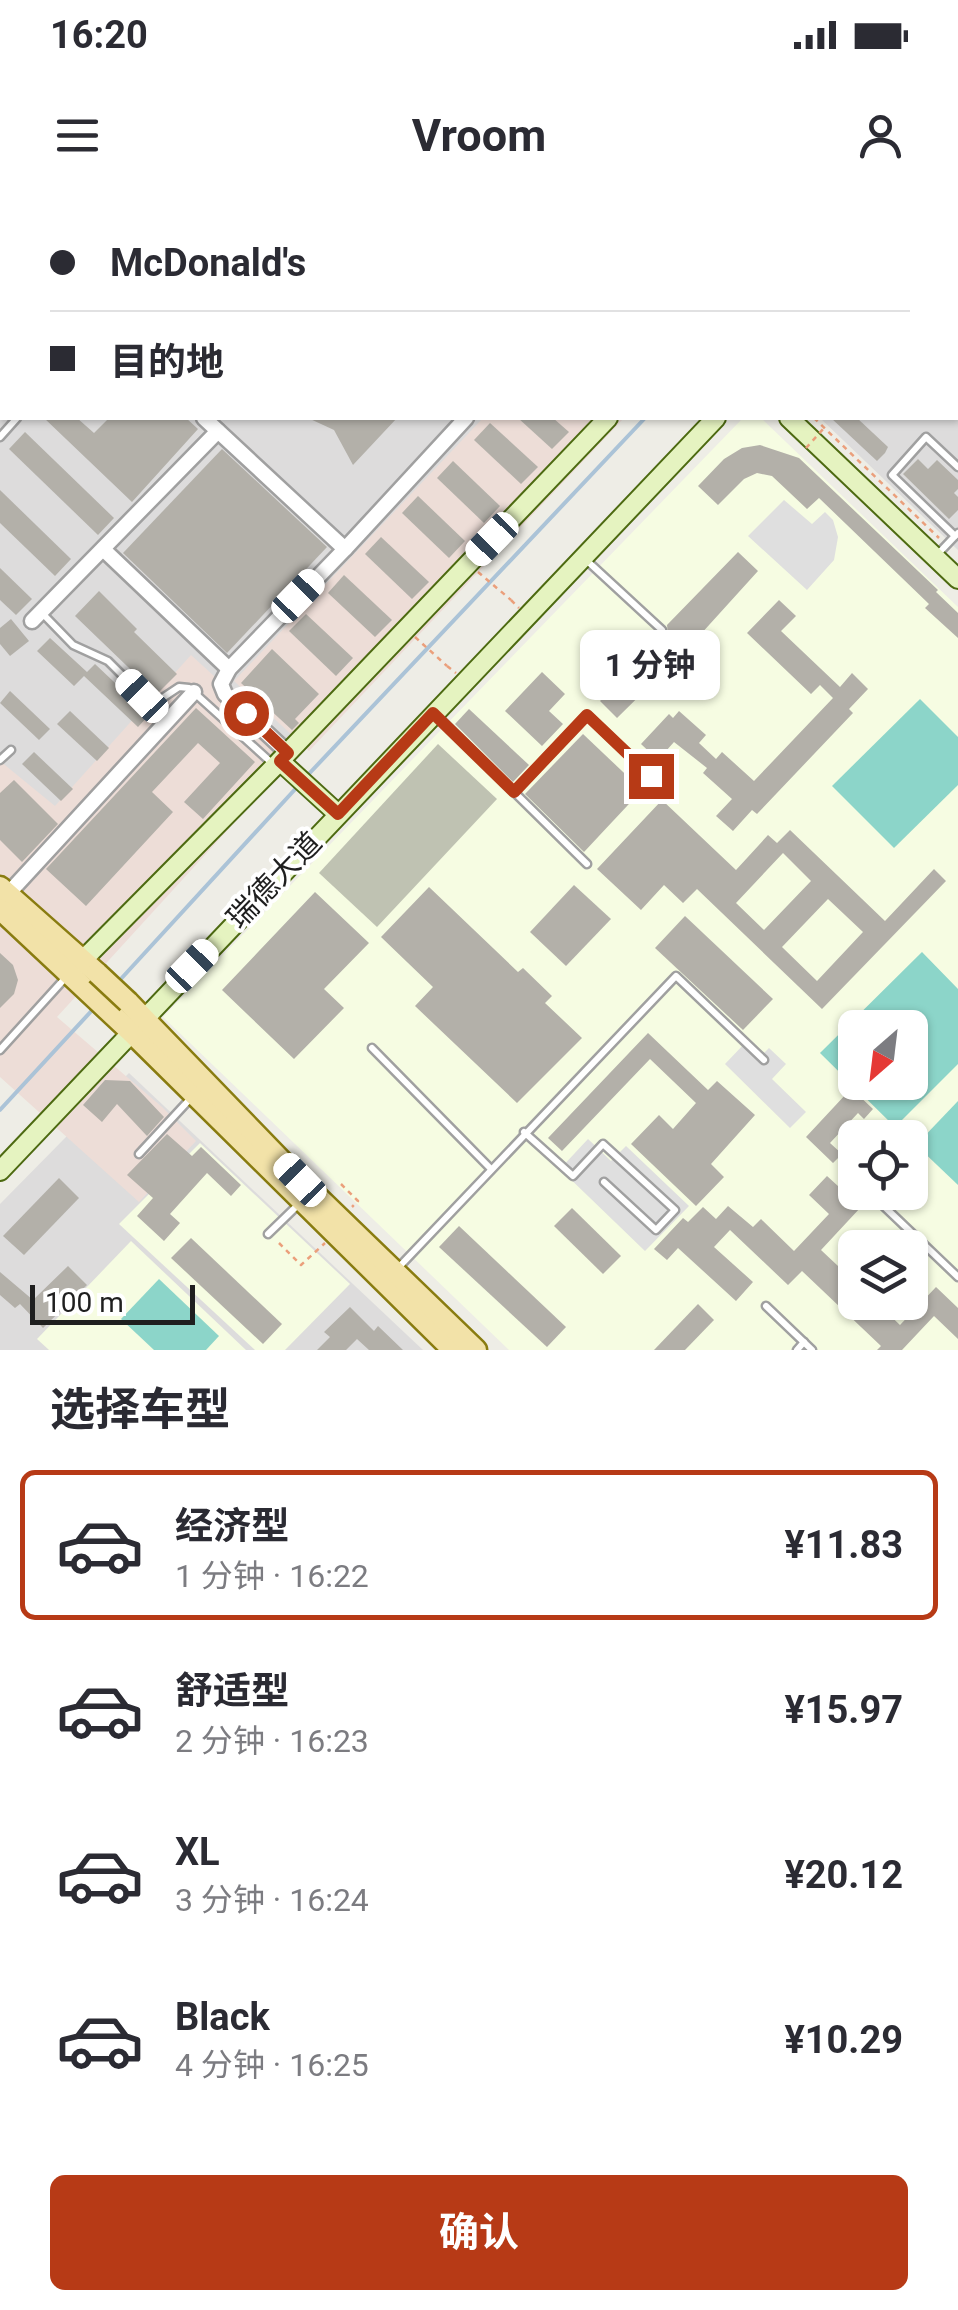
<!DOCTYPE html>
<html lang="zh">
<head>
<meta charset="utf-8">
<style>
	:root { --surface:#fff; --page:#f7f7f7; --text:#2b2b33; --muted:#7c7c81; --line:#e1e1e2; --accent:#b73a16 }
	body { margin:0; font-family:Roboto,"Noto Sans SC",sans-serif; background:var(--page); color:var(--text); height:100vh; display:flex; flex-direction:column; font-size:38px; white-space:nowrap }
	* { box-sizing:border-box; margin:0 }
	p { font-size:32px; color:var(--muted) }
	.icon { flex:none; width:55px; height:55px; fill:none; stroke:currentColor; stroke-width:2; stroke-linecap:round; stroke-linejoin:round }
	.map { position:relative; height:1150px; overflow:hidden }
	.side { display:flex; flex-direction:column; background:var(--surface); flex:1 }
	.side>* { flex:none }
	.top-card { position:absolute; left:0px; top:0px; width:960px; height:220px; box-shadow:0 2px 8px #0004; display:grid; align-content:center; height:220px; padding:0 50px; background:var(--surface) }
	.needle { width:65px; rotate:208deg }
	.fabs { position:absolute; left:838px; top:810px; display:grid; gap:20px }
	.fabs a { display:grid; place-items:center; width:90px; height:90px; border-radius:15px; background:var(--surface); box-shadow:0 2px 8px #0004; font-size:50px }
	.scale { position:absolute; left:30px; bottom:25px; width:165px; box-sizing:border-box; padding-left:10px; border:5px solid #1f1f1f; border-top:0; font-size:28px; line-height:35px; white-space:nowrap; color:#1f1f1f; -webkit-text-stroke:8px #fff; paint-order:stroke }
	.end { position:absolute; width:45px; height:45px; margin:-22px; border:12px solid #b73a16; background:#fff; box-shadow:0 0 0 5px #fff }
	.from { border-radius:50% }
	.bubble { position:absolute; height:70px; border-radius:15px; background:var(--surface); box-shadow:0 2px 8px #0004; font-size:32px; font-weight:700; line-height:70px; text-align:center }
	.car { position:absolute; width:30px; height:60px; margin:-30px -15px; border-radius:12px; box-shadow:0 0 8px 2px #0007; background:linear-gradient(#fff 24%,#345 0 40%,#fff 0 76%,#345 0 86%,#fff 0) }
	.top-card b { display:flex; align-items:center; gap:35px; height:95px; font-size:38px }
	.top-card b+b { border-top:2px solid var(--line) }
	.top-card i { width:25px; height:25px; background:var(--text) }
	ul { padding:0; list-style:none }
	li { display:flex; align-items:center; gap:30px; height:150px; margin:0 20px 15px; padding:0 30px; border:5px solid transparent; border-radius:15px }
	li div { flex:1 }
	li b { display:block; font-size:38px }
	li em { font-style:normal; font-weight:700 }
	li.on { border-color:var(--accent) }
	li>.icon { width:90px; height:90px; stroke-width:1.5 }
	h2 { padding:0 50px; font-size:45px; line-height:120px }
	.action { display:flex; gap:20px; margin-top:auto; padding:20px 50px }
	.action a { flex:1; height:115px; border-radius:15px; background:var(--accent); color:#fff; font-size:40px; font-weight:700; line-height:115px; text-align:center }
	.status { display:flex; justify-content:space-between; align-items:center; height:70px; padding:0 50px; background:var(--surface); direction:ltr }
	.status svg { height:28px; fill:currentColor }
	header { display:flex; justify-content:space-between; align-items:center; height:130px; padding:0 50px; background:var(--surface); font-size:45px; font-weight:700 }
	.map>svg:first-child { display:block }
	.residential { fill:#dddcdc }
	.commercial { fill:#edddd7 }
	.education { fill:#f6fce2; fill-rule:evenodd }
	.construction { fill:#bfc2b2 }
	.pitch { fill:#8cd5c9; fill-rule:evenodd }
	.parking { fill:#dfdfdf }
	.lines { fill:none; stroke-linecap:round; stroke-linejoin:round }
	.stream { stroke:#abc3d7; stroke-width:4 }
	.building { fill:#b3b0a9; fill-rule:evenodd }
	.lane-casing { stroke:#a0a0a0; stroke-width:11 }
	.street-casing { stroke:#a0a0a0; stroke-width:19 }
	.secondary-casing { stroke:#4d6a11; stroke-width:22 }
	.primary-casing { stroke:#897c10; stroke-width:25 }
	.path { stroke:#eb9f7b; stroke-width:2.5; stroke-dasharray:5 5; stroke-linecap:butt }
	.lane { stroke:#fff; stroke-width:6 }
	.street { stroke:#fff; stroke-width:14 }
	.secondary { stroke:#e5f3c0; stroke-width:18 }
	.primary { stroke:#f2e2a8; stroke-width:20 }
	.primary-bridge-casing { stroke:#897c10; stroke-width:25; stroke-linecap:butt }
	.path-bridge { stroke:#eb9f7b; stroke-width:2.5; stroke-dasharray:5 5; stroke-linecap:butt }
	.primary-bridge { stroke:#f2e2a8; stroke-width:20 }
	.route { stroke:#b73a16; stroke-width:12 }
	.labels { text-anchor:middle; dominant-baseline:central; stroke-width:8; stroke-linejoin:round; paint-order:stroke }
	.street-label { font-size:30px; fill:#1f1f1f; stroke:#fff }
</style>
</head>
<body>
<div class="status"><b>16:20</b><svg viewBox="0 0 49 12"><path d="M0 12V9h3v3zM5 12V6h3v6zM10 12V3h3v9zM15 12V0h3v12zM26 1h20v11H26zM47 4h2v5h-2z"/></svg></div>
<header><svg class="icon" aria-label="menu" viewBox="0 0 24 24"><path d="M4 6h16M4 12h16M4 18h16"/></svg>Vroom<svg class="icon" aria-label="person" viewBox="0 0 24 24"><circle cx="12" cy="8" r="4"/><path d="M4 21q1-7 8-7t8 7"/></svg></header>
<div class="map">
<svg width="958" height="1150" viewBox="0 0 958 1150">
	<rect width="100%" height="100%" fill="#eeede6"/>
	<!-- residential -->
	<g class="residential">
		<path d="M0,0H791L2,2V218H587L102,737L0,640Z"/>
		<path d="M958,156V350L820,218H958Z"/>
		<path d="M129,873L423,1150H0V1004Z"/>
	</g>
	<!-- commercial -->
	<g class="commercial">
		<path d="M483,218H624L309,551L234,481Z"/>
		<path d="M191,455L298,553L57,817L162,907L196,941L139,1002L0,877V561L55,606Z"/>
	</g>
	<!-- education -->
	<g class="education">
		<path d="M743,218H761L958,407V1150H509L163,817ZM855,828H910V882H855ZM855,938H910V992H855ZM855,1048H910V1102H855Z"/>
		<path d="M200,943L350,1084L285,1150H255L119,1024Z"/>
		<path d="M131,1041L246,1150H49L37,1139Z"/>
	</g>
	<!-- construction -->
	<path class="construction" d="M438,544L497,599L377,727L319,673Z"/>
	<!-- pitch -->
	<g class="pitch">
		<path d="M920,499L958,537V585L894,648L832,586Z"/>
		<path d="M922,752L958,789V864L895,927L820,853ZM855,828H910V882H855Z"/>
		<path d="M958,901V985L916,945Z"/>
		<path d="M159,1079L219,1136L206,1150H154L121,1119Z"/>
	</g>
	<!-- parking -->
	<g class="parking">
		<path d="M784,300L812,324L825,312L833,320L838,337L834,360L807,390L748,336Z"/>
		<path d="M746,842L761,856L769,848L786,864L772,879L806,912L790,928L725,864Z"/>
		<path d="M588,939L611,961L626,946L689,1006L645,1051L560,969Z"/>
	</g>
	<g class="lines">
		<!-- stream -->
		<g class="stream">
			<path d="M848,2L851,0"/>
			<path d="M305,578L645,218"/>
			<path d="M119,781L299,585"/>
			<path d="M0,910L96,806"/>
		</g>
	</g>
	<!-- building -->
	<g class="building">
		<path d="M44,218H77L94,233L109,218H186L198,229L132,302Z"/>
		<path d="M308,218H397L353,265L334,230Z"/>
		<path d="M518,218H553L569,232L552,249Z"/>
		<path d="M831,218H857L888,247L885,253L877,261Z"/>
		<path d="M490,223L538,267L521,284L474,240Z"/>
		<path d="M25,232L114,318L98,335L9,249Z"/>
		<path d="M760,245L799,258L938,390L936,392L958,413V438L925,408L929,404L819,298L807,309L772,276L757,273L744,279L718,305L698,286L724,259L742,248Z"/>
		<path d="M222,249L327,347L227,453L123,353Z"/>
		<path d="M918,259L928,269L937,260L958,280V289L954,293L958,297V310L949,319L903,274Z"/>
		<path d="M453,261L500,306L484,323L437,278Z"/>
		<path d="M0,290L71,359L55,376L0,323Z"/>
		<path d="M418,296L465,341L449,358L402,313Z"/>
		<path d="M381,337L429,382L412,399L365,354Z"/>
		<path d="M738,352L758,371L690,446H681L680,456L617,518L600,501L651,447L649,444L657,435L668,434L667,425Z"/>
		<path d="M0,368L32,399L16,415L0,400Z"/>
		<path d="M344,375L392,420L375,437L328,393Z"/>
		<path d="M99,391L137,429L134,432L177,474L159,492H154L75,416Z"/>
		<path d="M779,400L796,416L781,431L840,487L852,473L868,489L849,509L853,513L757,614L752,610L733,631L716,616L732,599L703,573L707,568L674,542L658,560L641,544L669,514L673,518L679,511L706,535L699,543L716,559L722,552L754,581L833,498L820,485L811,494L747,433Z"/>
		<path d="M306,414L353,458L336,476L289,431Z"/>
		<path d="M11,419L29,441L10,456L0,444V428Z"/>
		<path d="M50,438L87,472L95,464L149,515L138,527L84,476L74,486L37,451Z"/>
		<path d="M272,449L319,494L295,519L299,523L292,530L241,483Z"/>
		<path d="M542,472L565,494L549,511L563,524L542,546L505,511Z"/>
		<path d="M10,491L50,529L39,540L0,503Z"/>
		<path d="M196,508L255,562L203,619L184,602L220,563L198,543L152,592L173,612L86,706L46,669Z"/>
		<path d="M469,509L529,565L513,582L455,524Z"/>
		<path d="M70,511L109,548L97,561L57,524Z"/>
		<path d="M583,534L642,590L584,652L525,594Z"/>
		<path d="M34,552L73,589L61,601L22,564Z"/>
		<path d="M14,580L58,624L22,662L0,640V593Z"/>
		<path d="M662,600L736,670L768,635L777,643L790,630L885,721L934,669L946,681L822,809L697,689L683,703L664,685L641,710L597,669ZM783,653L811,681L764,730L736,703ZM828,699L863,732L817,781L782,747Z"/>
		<path d="M574,685L611,719L566,766L530,732Z"/>
		<path d="M429,687L518,772L523,768L552,796L545,803L582,838L517,903L415,806L433,787L381,737Z"/>
		<path d="M315,692L369,743L324,789L344,808L294,859L222,790Z"/>
		<path d="M685,716L773,799L743,830L655,748Z"/>
		<path d="M0,753L13,765L18,780L14,794L0,808Z"/>
		<path d="M648,833L708,890L717,881L755,915L711,964L724,977L696,1006L631,944L659,915L673,929L696,903L650,859L562,951L548,938Z"/>
		<path d="M105,880L130,881L164,917L147,936L117,904L102,922L83,905Z"/>
		<path d="M854,891L873,909L864,919L858,913L830,943L842,954L833,963L806,937L847,893L850,896Z"/>
		<path d="M167,934L192,956L201,947L241,985L231,996L207,973L170,1014L180,1023L164,1041L137,1016L153,998L127,975Z"/>
		<path d="M827,976L861,1007L821,1050L855,1082V1102H876L900,1125L936,1087L958,1108V1139L934,1116L902,1150H877L881,1146L802,1071L788,1085L730,1030L714,1047L753,1082L736,1101L678,1048L667,1060L654,1049L683,1018L688,1022L703,1007L716,1019L728,1006L753,1027L761,1019L794,1051L829,1014L809,995Z"/>
		<path d="M59,978L79,998L24,1055L3,1036Z"/>
		<path d="M572,1008L621,1056L603,1074L554,1026Z"/>
		<path d="M459,1026L566,1127L547,1147L439,1047Z"/>
		<path d="M191,1038L282,1124L263,1144L171,1058Z"/>
		<path d="M68,1066L87,1085L43,1128L20,1104L15,1108L0,1095V1072L33,1100Z"/>
		<path d="M698,1104L714,1120L685,1150H654Z"/>
		<path d="M350,1107L374,1131L378,1126L403,1150H369L357,1139L346,1150H317L330,1137L324,1132Z"/>
	</g>
	<g class="lines">
		<defs>
			<g id="lane">
				<path d="M0,172L2,175"/>
				<path d="M0,237L17,218"/>
				<path d="M958,267L926,237L892,275L955,336L958,333"/>
				<path d="M935,357L955,336"/>
				<path d="M584,358L662,430"/>
				<path d="M41,412L73,445L108,461L146,499H161L179,487L189,488L274,565"/>
				<path d="M685,451L707,471"/>
				<path d="M438,517L587,664"/>
				<path d="M0,560L11,550"/>
				<path d="M514,592L587,515L651,576"/>
				<path d="M372,848L490,968"/>
				<path d="M0,850L68,775"/>
				<path d="M524,932L573,976L603,944L675,1010L656,1030L604,982"/>
				<path d="M139,954L190,899"/>
				<path d="M848,972L855,979"/>
				<path d="M869,992L958,1077"/>
				<path d="M268,1034L301,1002"/>
				<path d="M399,1067L676,776L764,860"/>
				<path d="M766,1106L812,1150"/>
				<path d="M797,1150L804,1142"/>
			</g>
			<g id="street">
				<path d="M440,0L442,2"/>
				<path d="M583,0L586,2"/>
				<path d="M283,2L285,0"/>
				<path d="M744,2L747,0"/>
				<path d="M204,218L345,349L466,218"/>
				<path d="M103,349L229,469"/>
				<path d="M32,421L218,231"/>
				<path d="M288,553L225,494L221,484L229,469L345,349"/>
				<path d="M7,695L194,492"/>
			</g>
			<g id="secondary">
				<path d="M814,2L816,0"/>
				<path d="M922,2L925,0"/>
				<path d="M789,218L958,379"/>
				<path d="M280,561L338,614"/>
				<path d="M73,770L275,566L608,218"/>
				<path d="M0,971L716,218"/>
			</g>
			<g id="primary">
				<path d="M0,687L97,773"/>
				<path d="M0,709L130,831L453,1150"/>
				<path d="M128,802L300,980L476,1150"/>
			</g>
		</defs>
		<!-- lane casing -->
		<use href="#lane" class="lane-casing"/>
		<!-- street casing -->
		<use href="#street" class="street-casing"/>
		<!-- secondary casing -->
		<use href="#secondary" class="secondary-casing"/>
		<!-- primary casing -->
		<use href="#primary" class="primary-casing"/>
		<!-- path -->
		<g class="path">
			<path d="M814,218L939,338"/>
			<path d="M511,400L519,408"/>
			<path d="M447,466L456,473"/>
			<path d="M341,984L358,1001L352,1007"/>
			<path d="M279,1043L301,1065L325,1043"/>
		</g>
		<!-- lane -->
		<use href="#lane" class="lane"/>
		<!-- street -->
		<use href="#street" class="street"/>
		<!-- secondary -->
		<use href="#secondary" class="secondary"/>
		<!-- primary -->
		<use href="#primary" class="primary"/>
		<defs>
			<path id="primary-bridge" d="M97,773L128,802"/>
		</defs>
		<!-- primary-bridge casing -->
		<use href="#primary-bridge" class="primary-bridge-casing"/>
		<!-- path-bridge -->
		<g class="path-bridge">
			<path d="M806,248L825,227"/>
			<path d="M478,372L511,400"/>
			<path d="M415,437L447,466"/>
		</g>
		<!-- primary-bridge -->
		<use href="#primary-bridge" class="primary-bridge"/>
	</g>
	<g class="lines">
		<!-- route -->
		<path class="route" d="M246,513L288,553L280,561L338,614L433,513L514,592L587,515L651,576"/>
	</g>
	<g class="labels">
		<!-- street labels -->
		<g class="street-label">
			<text transform="translate(274 680) rotate(-46)">瑞德大道</text>
		</g>
	</g>
</svg>
<div class="fabs">
<a><svg class="needle" viewBox="-14 -14 28 28"><path d="M0-13l5 13h-10z" fill="#e53935"/><path d="M0 13l5-13h-10z" fill="#7c7c81"/></svg></a>
<a><svg class="icon" aria-label="locate" viewBox="0 0 24 24"><circle cx="12" cy="12" r="6"/><path d="M12 2v4M12 18v4M2 12h4M18 12h4"/></svg></a>
<a><svg class="icon" aria-label="layers" viewBox="0 0 24 24"><path d="M12 4l9 5-9 5-9-5zM3 14l9 5 9-5"/></svg></a>
</div>
<div class="scale">100 m</div>
<i class="end from" style="left:246px;top:513px"></i>
<i class="end" style="left:651px;top:576px"></i>
<div class="bubble" style="left:580px;top:430px;width:140px">1 分钟</div>
<i class="car" style="left:492px;top:339px;rotate:224deg"></i>
<i class="car" style="left:298px;top:396px;rotate:44deg"></i>
<i class="car" style="left:142px;top:496px;rotate:316deg"></i>
<i class="car" style="left:192px;top:766px;rotate:44deg"></i>
<i class="car" style="left:300px;top:980px;rotate:316deg"></i>
<div class="top-card">
<b><i class="from"></i>McDonald's</b>
<b><i></i>目的地</b>
</div>
</div>
<section class="side">
<h2>选择车型</h2>
<ul>
<li class="on"><svg class="icon" aria-label="car" viewBox="0 0 24 24"><path d="M5 17H2v-5l4-1 3-4h7l3 4 3 1v5h-3M9 17h6M6 11h13"/><circle cx="7" cy="17" r="2"/><circle cx="17" cy="17" r="2"/></svg><div><b>经济型</b><p>1 分钟 · 16:22</p></div><em>¥11.83</em></li>
<li><svg class="icon" aria-label="car" viewBox="0 0 24 24"><path d="M5 17H2v-5l4-1 3-4h7l3 4 3 1v5h-3M9 17h6M6 11h13"/><circle cx="7" cy="17" r="2"/><circle cx="17" cy="17" r="2"/></svg><div><b>舒适型</b><p>2 分钟 · 16:23</p></div><em>¥15.97</em></li>
<li><svg class="icon" aria-label="car" viewBox="0 0 24 24"><path d="M5 17H2v-5l4-1 3-4h7l3 4 3 1v5h-3M9 17h6M6 11h13"/><circle cx="7" cy="17" r="2"/><circle cx="17" cy="17" r="2"/></svg><div><b>XL</b><p>3 分钟 · 16:24</p></div><em>¥20.12</em></li>
<li><svg class="icon" aria-label="car" viewBox="0 0 24 24"><path d="M5 17H2v-5l4-1 3-4h7l3 4 3 1v5h-3M9 17h6M6 11h13"/><circle cx="7" cy="17" r="2"/><circle cx="17" cy="17" r="2"/></svg><div><b>Black</b><p>4 分钟 · 16:25</p></div><em>¥10.29</em></li>
</ul>
<div class="action"><a>确认</a></div>
</section>
</body>
</html>
